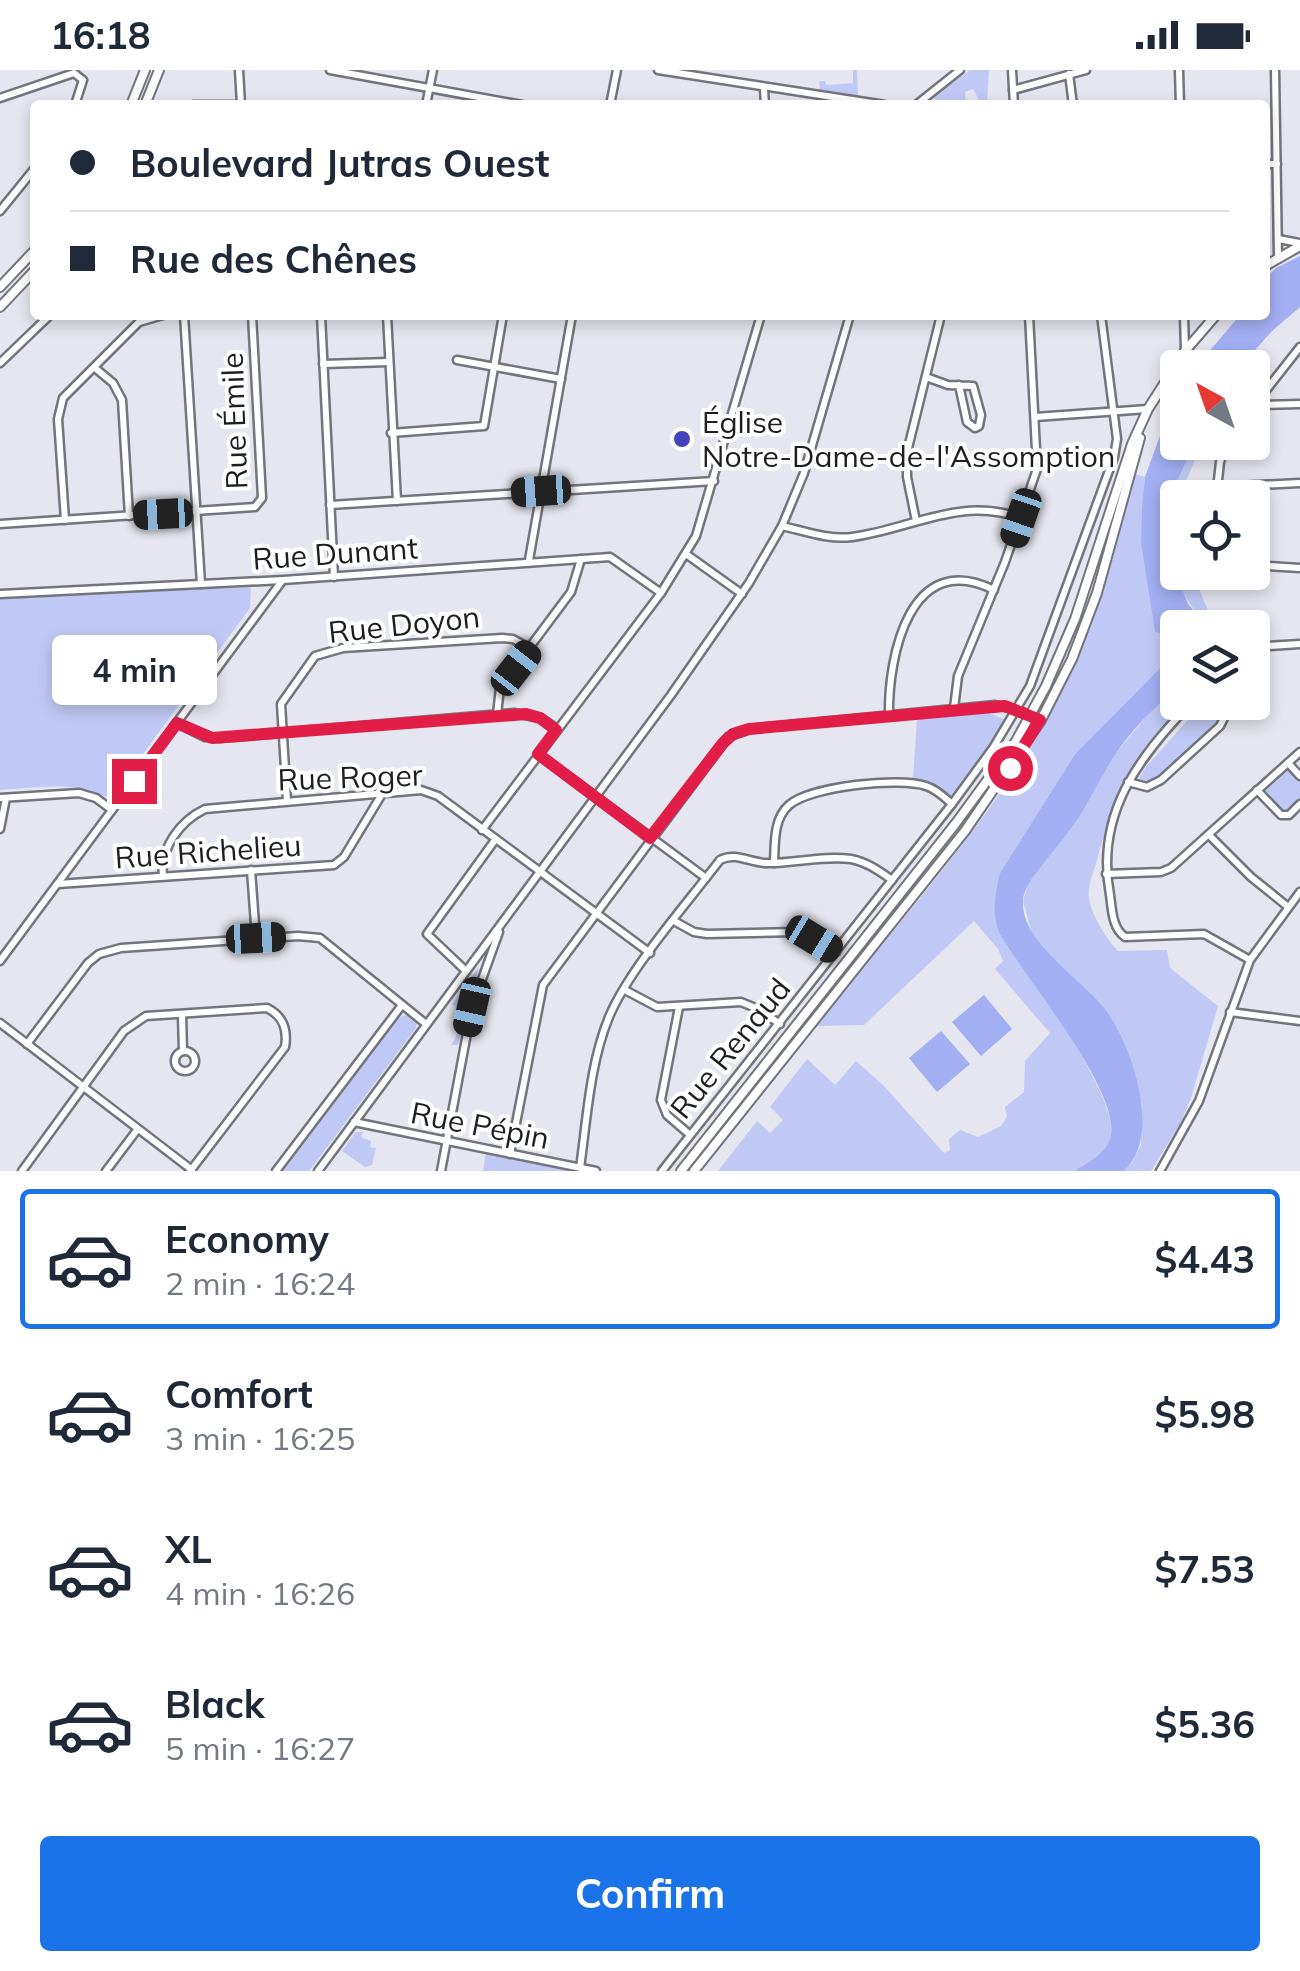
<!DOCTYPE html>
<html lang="en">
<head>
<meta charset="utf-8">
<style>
	:root { --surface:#fff; --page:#f2f2f3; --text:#1f2937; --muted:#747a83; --line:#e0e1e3; --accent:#1a73e8 }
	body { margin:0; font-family:Mulish,sans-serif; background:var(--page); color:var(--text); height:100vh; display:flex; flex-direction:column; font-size:38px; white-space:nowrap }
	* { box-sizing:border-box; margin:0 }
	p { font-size:32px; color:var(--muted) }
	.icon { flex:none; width:55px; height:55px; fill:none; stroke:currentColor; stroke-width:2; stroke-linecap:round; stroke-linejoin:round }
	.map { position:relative; height:1101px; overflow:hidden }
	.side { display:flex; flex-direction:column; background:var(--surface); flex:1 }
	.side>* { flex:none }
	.guide { position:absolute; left:30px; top:30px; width:1240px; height:220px; border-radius:10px; box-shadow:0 5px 15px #0003; display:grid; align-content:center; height:220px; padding:0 40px; background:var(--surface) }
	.needle { width:65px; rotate:320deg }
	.fabs { position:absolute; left:1160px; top:280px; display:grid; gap:20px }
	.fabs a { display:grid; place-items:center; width:110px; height:110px; border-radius:10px; background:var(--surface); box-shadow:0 5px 15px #0003; font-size:50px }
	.end { position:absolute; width:45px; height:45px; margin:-22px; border:12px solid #e11d48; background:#fff; box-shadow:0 0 0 5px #fff }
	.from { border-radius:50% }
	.bubble { position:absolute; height:70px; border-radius:10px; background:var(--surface); box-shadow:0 5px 15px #0003; font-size:32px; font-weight:700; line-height:70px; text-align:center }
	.car { position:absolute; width:30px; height:60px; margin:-30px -15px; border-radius:12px; box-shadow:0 0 8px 2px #0007; background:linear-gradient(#222 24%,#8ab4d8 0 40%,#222 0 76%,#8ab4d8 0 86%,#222 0) }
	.guide b { display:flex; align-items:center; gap:35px; height:95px; font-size:38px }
	.guide b+b { border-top:2px solid var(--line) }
	.guide i { width:25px; height:25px; background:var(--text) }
	ul { padding:18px 0 0; list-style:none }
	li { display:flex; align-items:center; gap:30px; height:140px; margin:0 20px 15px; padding:0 20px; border:5px solid transparent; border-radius:10px }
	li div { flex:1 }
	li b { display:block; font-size:38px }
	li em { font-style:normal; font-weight:700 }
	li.selected { border-color:var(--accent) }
	li>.icon { width:90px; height:90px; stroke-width:1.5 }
	.action { display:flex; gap:20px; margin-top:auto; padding:20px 40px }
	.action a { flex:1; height:115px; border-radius:10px; background:var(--accent); color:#fff; font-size:40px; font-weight:700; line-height:115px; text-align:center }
	.status { display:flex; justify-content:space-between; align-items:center; height:70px; padding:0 50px; background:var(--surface); direction:ltr }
	.status svg { height:28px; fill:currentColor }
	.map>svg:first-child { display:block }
	.green { fill:#c0c9f5 }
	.water { fill:#a2aff2 }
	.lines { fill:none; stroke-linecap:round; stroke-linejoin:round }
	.minor-casing { stroke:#73757c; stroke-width:11 }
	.major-casing { stroke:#73757c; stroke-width:12 }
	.minor { stroke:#fff; stroke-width:6 }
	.major { stroke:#fff; stroke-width:8 }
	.route { stroke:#e11d48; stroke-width:12 }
	.poi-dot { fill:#4244b9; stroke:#fff; stroke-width:4 }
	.labels { text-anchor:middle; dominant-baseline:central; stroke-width:8; stroke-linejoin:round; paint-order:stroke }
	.street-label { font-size:30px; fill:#1d1e21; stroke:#fff }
	.poi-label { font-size:30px; fill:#1d1e21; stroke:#fff; text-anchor:start }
</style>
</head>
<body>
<div class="status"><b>16:18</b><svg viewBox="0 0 49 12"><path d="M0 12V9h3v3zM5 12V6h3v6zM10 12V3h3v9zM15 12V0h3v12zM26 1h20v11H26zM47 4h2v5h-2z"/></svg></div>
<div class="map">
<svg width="1300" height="1101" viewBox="0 0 1300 1101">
	<rect width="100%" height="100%" fill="#e5e6ef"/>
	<!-- green -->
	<g class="green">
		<path d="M853,0H857L858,26L820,20L819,11H825L826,15L853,13Z"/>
		<path d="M970,0H989L987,35H977L980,32L973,19L965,22L966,35H938L934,27Z"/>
		<path d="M1194,373H1201C1196,392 1185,407 1182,427L1178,428V502L1193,503L1210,546L1204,552C1164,505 1158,457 1180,400C1184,390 1190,382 1194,373Z"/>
		<path d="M1134,404L1145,407L1141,474L1155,562L1177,567V581L1075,684L1000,803C1022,855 1042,909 1067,959C1079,983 1116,1040 1111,1065C1108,1082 1088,1093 1074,1101H718L757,1051L770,1063L783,1050L770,1037L807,989L835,1015L856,991L884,1016L944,1083L950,1080L949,1069L960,1060L978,1067L1001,1056L1007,1047L1005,1037L1024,1022L1025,991L1050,963L995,899L1003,891L998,879L974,851L864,955L815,956C904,844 1013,730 1071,599C1099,537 1118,470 1134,404Z"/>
		<path d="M251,517L250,538L110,729C76,710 38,718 0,720V528Z"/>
		<path d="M1177,618L1178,632L1187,633C1143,679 1112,727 1097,790C1094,801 1087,817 1089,828C1091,844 1107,870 1118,881L1167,880L1170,898L1218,936L1191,1028L1180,1054L1151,1101H1124L1132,1093L1141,1075L1142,1034L1031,860L1023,831L1028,814L1079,746L1108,693L1146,647Z"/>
		<path d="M1203,633H1208L1225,649L1223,659L1162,716L1136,714L1145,698Z"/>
		<path d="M989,643L1006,650L953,726L913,708L917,649Z"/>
		<path d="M1288,693L1300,706V734L1285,746L1257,720Z"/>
		<path d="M479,897L458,975H451L458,963L453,958L464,941L452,934Z"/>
		<path d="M406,945L417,953L416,958L309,1101H283L397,948Z"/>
		<path d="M356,1062H363L361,1067L371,1071L370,1077L376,1078L372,1095L365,1097L342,1081Z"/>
		<path d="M486,1082L582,1101H483Z"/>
	</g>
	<!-- water -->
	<g class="water">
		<path d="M1300,186V237L1272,261L1240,297H1196L1240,245H1265V209L1276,198Z"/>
		<path d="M1177,319L1178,372L1194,373L1172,423L1166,469L1171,491L1188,534L1208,557L1178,558L1177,567L1155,562L1141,474L1142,439L1145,407Z"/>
		<path d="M161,577L184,594L167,618L145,602Z"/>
		<path d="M1177,581V618C1161,633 1143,648 1129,666C1109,690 1097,717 1081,744C1070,761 1056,777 1044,793C1036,804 1023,817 1023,832C1021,872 1083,910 1105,939C1132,975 1163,1066 1124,1101H1074C1088,1093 1108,1082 1111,1065C1119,1019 1024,906 1000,864C991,845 995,824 1000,803L1075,684Z"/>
		<path d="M984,925L1012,959L981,986L952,952Z"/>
		<path d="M941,961L970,994L937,1022L909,988Z"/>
	</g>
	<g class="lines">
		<defs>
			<g id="minor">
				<path d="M239,0L241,35"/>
				<path d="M330,0L522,35"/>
				<path d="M658,0L885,35"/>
				<path d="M1012,0L1014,35"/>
				<path d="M1179,0L1180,35"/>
				<path d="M1275,0L1278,187"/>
				<path d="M1069,4L1073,35"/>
				<path d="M764,19L765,35"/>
				<path d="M1013,20L1086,0"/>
				<path d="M0,28L74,3L83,10L75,35"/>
				<path d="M193,35H241"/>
				<path d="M426,35L433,0"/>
				<path d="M610,35L617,0"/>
				<path d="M916,35L960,0"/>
				<path d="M1265,94H1277"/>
				<path d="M0,141L35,98"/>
				<path d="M1278,169L1300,173"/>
				<path d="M184,245L201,514"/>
				<path d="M321,245L334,507"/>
				<path d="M387,245L397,431"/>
				<path d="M1184,245L1185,281"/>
				<path d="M457,290L561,309"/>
				<path d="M0,293L50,245"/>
				<path d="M323,294L389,292"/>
				<path d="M95,298L113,313L122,330L129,446"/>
				<path d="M926,307L948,315L973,316L981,345L979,356L975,358L967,352L959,315"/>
				<path d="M1256,335L1300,334"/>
				<path d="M1252,338L1300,277"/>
				<path d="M1035,347L1148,339"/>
				<path d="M391,363L484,356L503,245"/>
				<path d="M1216,417L1300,413"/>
				<path d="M1216,428L1220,392L1227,372"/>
				<path d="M330,435L714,411"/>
				<path d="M65,450L58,349L63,328L139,252L163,245"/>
				<path d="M916,451L907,407V382L941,245"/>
				<path d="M0,454L255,437L262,428L252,245"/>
				<path d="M782,456C804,461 829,470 852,467C912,459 959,426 1021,448"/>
				<path d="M686,484L742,524"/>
				<path d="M529,490L572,245"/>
				<path d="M1252,495L1300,498"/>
				<path d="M0,524L283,510L610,487L661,523"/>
				<path d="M1252,577L1300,574"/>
				<path d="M1192,632C1138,688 1095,744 1110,825C1112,839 1112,858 1125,867L1204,864L1250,890"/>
				<path d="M954,638L958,606L1005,492L1037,399L1029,245"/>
				<path d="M497,645L500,617L571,522L581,489"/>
				<path d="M889,645C888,586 910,478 994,520"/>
				<path d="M177,653L205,667L220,668L514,643L541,648L557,659"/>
				<path d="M538,684L706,808"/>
				<path d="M1288,693L1300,706"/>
				<path d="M1128,712L1147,717L1161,710L1220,656L1225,646L1213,632"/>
				<path d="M1257,720L1281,745H1289L1300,734"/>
				<path d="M0,728L79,723L96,728L112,740"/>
				<path d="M287,731L281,634L315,586L343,578L502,568L513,569L531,579"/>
				<path d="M0,759L6,728"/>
				<path d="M482,760L661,523L696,466L761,245"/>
				<path d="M1209,765L1251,807L1287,836"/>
				<path d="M774,793C775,774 773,749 789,735C811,716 900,707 926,716C936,719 944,727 952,734"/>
				<path d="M251,800L256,868"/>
				<path d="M1106,804L1161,802L1171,798L1300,682"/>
				<path d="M163,806C160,778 180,751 205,739L421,720L438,726L650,883"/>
				<path d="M58,814L334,795L344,787L382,724"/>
				<path d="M674,851L694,862L707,864L796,862L836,882"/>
				<path d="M0,891L282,511"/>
				<path d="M466,901L427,864L495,770"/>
				<path d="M625,920L657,937L741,932L758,939L780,954"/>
				<path d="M679,937L661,1030L667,1045L689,1064"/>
				<path d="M1230,942L1300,951"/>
				<path d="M182,945L183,981"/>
				<path d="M0,953L192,1100"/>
				<path d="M27,974L88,893L99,884L121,878L298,866L320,868L426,954"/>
				<circle cx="185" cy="991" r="10"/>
				<path d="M354,1052L596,1101"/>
				<path d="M510,1084L543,915L728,667L749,659L995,635L1018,640L1041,650"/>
				<path d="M580,1098C587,1048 590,993 609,947C629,899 688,832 720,790C735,782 749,792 765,793C793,794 823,785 851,789C867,792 879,801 892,810"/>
				<path d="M22,1101L124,961L146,946L267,938C283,946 288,959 285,977L191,1100"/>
				<path d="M106,1101L137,1060"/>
				<path d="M276,1101L402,935"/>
				<path d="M318,1101L671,625L749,513L782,456L804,403L850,245"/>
				<path d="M441,1101L472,937L499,862"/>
				<path d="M662,1101L952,734L993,678L1030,616L1114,387L1117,369L1101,245"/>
				<path d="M1160,1101L1199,1031L1250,890L1300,822"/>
			</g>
			<g id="major">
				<path d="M131,35L145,0"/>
				<path d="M145,35L159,0"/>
				<path d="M1265,196L1300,176"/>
				<path d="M0,217L35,180"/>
				<path d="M0,237L35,200"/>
				<path d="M681,1101L956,753L1016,671L1046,616L1075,549L1132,374L1148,339L1185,281L1216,245"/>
				<path d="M694,1101L965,761L1041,650L1072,589L1097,523L1140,368"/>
			</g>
		</defs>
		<!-- minor casing -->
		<use href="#minor" class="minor-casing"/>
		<!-- major casing -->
		<use href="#major" class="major-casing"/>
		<!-- minor -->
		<use href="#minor" class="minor"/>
		<!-- major -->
		<use href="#major" class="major"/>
	</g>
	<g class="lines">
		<!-- route -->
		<path class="route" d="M134,711L177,653L212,668L526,644L540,648L556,660L538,684L650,768L723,673L733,664L749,659L1005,636L1040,650L1010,698"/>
	</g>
	<!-- markers -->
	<circle class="poi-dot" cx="682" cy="369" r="10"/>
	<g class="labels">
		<!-- street labels -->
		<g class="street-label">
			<text transform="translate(234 351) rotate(-92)">Rue Émile</text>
			<text transform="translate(335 483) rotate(-4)">Rue Dunant</text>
			<text transform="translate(404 554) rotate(-6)">Rue Doyon</text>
			<text transform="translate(350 707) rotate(-2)">Rue Roger</text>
			<text transform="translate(208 781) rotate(-4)">Rue Richelieu</text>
			<text transform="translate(730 978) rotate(-51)">Rue Renaud</text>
			<text transform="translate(480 1055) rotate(11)">Rue Pépin</text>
		</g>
		<!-- poi labels -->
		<g class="poi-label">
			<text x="702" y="352">Église<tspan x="702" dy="34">Notre-Dame-de-l'Assomption</tspan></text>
		</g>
	</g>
</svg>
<div class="fabs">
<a><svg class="needle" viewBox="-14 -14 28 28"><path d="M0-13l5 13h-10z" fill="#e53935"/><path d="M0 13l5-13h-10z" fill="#747a83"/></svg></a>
<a><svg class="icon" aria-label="locate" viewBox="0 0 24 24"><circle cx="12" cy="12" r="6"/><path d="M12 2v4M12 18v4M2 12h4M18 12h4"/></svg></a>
<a><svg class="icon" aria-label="layers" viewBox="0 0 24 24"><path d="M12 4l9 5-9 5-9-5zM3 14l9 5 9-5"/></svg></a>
</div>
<i class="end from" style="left:1010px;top:698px"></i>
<i class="end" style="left:134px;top:711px"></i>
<div class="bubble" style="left:52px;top:565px;width:165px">4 min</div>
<i class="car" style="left:541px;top:421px;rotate:266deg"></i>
<i class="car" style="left:163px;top:444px;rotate:267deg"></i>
<i class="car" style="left:1021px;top:448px;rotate:199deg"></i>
<i class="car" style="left:516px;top:598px;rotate:38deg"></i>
<i class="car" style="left:256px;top:868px;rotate:87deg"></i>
<i class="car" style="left:814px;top:869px;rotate:121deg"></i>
<i class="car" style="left:472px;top:937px;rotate:193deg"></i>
<div class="guide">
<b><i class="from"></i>Boulevard Jutras Ouest</b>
<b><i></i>Rue des Chênes</b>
</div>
</div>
<section class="side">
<ul>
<li class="selected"><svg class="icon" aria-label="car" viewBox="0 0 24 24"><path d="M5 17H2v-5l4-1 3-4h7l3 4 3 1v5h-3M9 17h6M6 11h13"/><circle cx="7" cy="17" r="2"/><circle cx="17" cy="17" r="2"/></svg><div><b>Economy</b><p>2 min · 16:24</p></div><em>$4.43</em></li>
<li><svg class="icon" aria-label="car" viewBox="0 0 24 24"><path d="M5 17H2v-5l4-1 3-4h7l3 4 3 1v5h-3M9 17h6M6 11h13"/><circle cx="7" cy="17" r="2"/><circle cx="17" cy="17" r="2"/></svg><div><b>Comfort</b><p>3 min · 16:25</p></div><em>$5.98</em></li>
<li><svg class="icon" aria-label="car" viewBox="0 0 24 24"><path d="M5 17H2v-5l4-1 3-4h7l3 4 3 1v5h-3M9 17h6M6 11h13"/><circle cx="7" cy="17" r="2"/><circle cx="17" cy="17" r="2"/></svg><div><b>XL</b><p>4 min · 16:26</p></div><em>$7.53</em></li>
<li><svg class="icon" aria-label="car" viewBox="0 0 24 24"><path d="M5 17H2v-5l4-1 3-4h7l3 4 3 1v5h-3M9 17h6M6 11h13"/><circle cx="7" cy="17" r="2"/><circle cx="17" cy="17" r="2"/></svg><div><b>Black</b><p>5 min · 16:27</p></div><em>$5.36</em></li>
</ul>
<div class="action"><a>Confirm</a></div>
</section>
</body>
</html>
